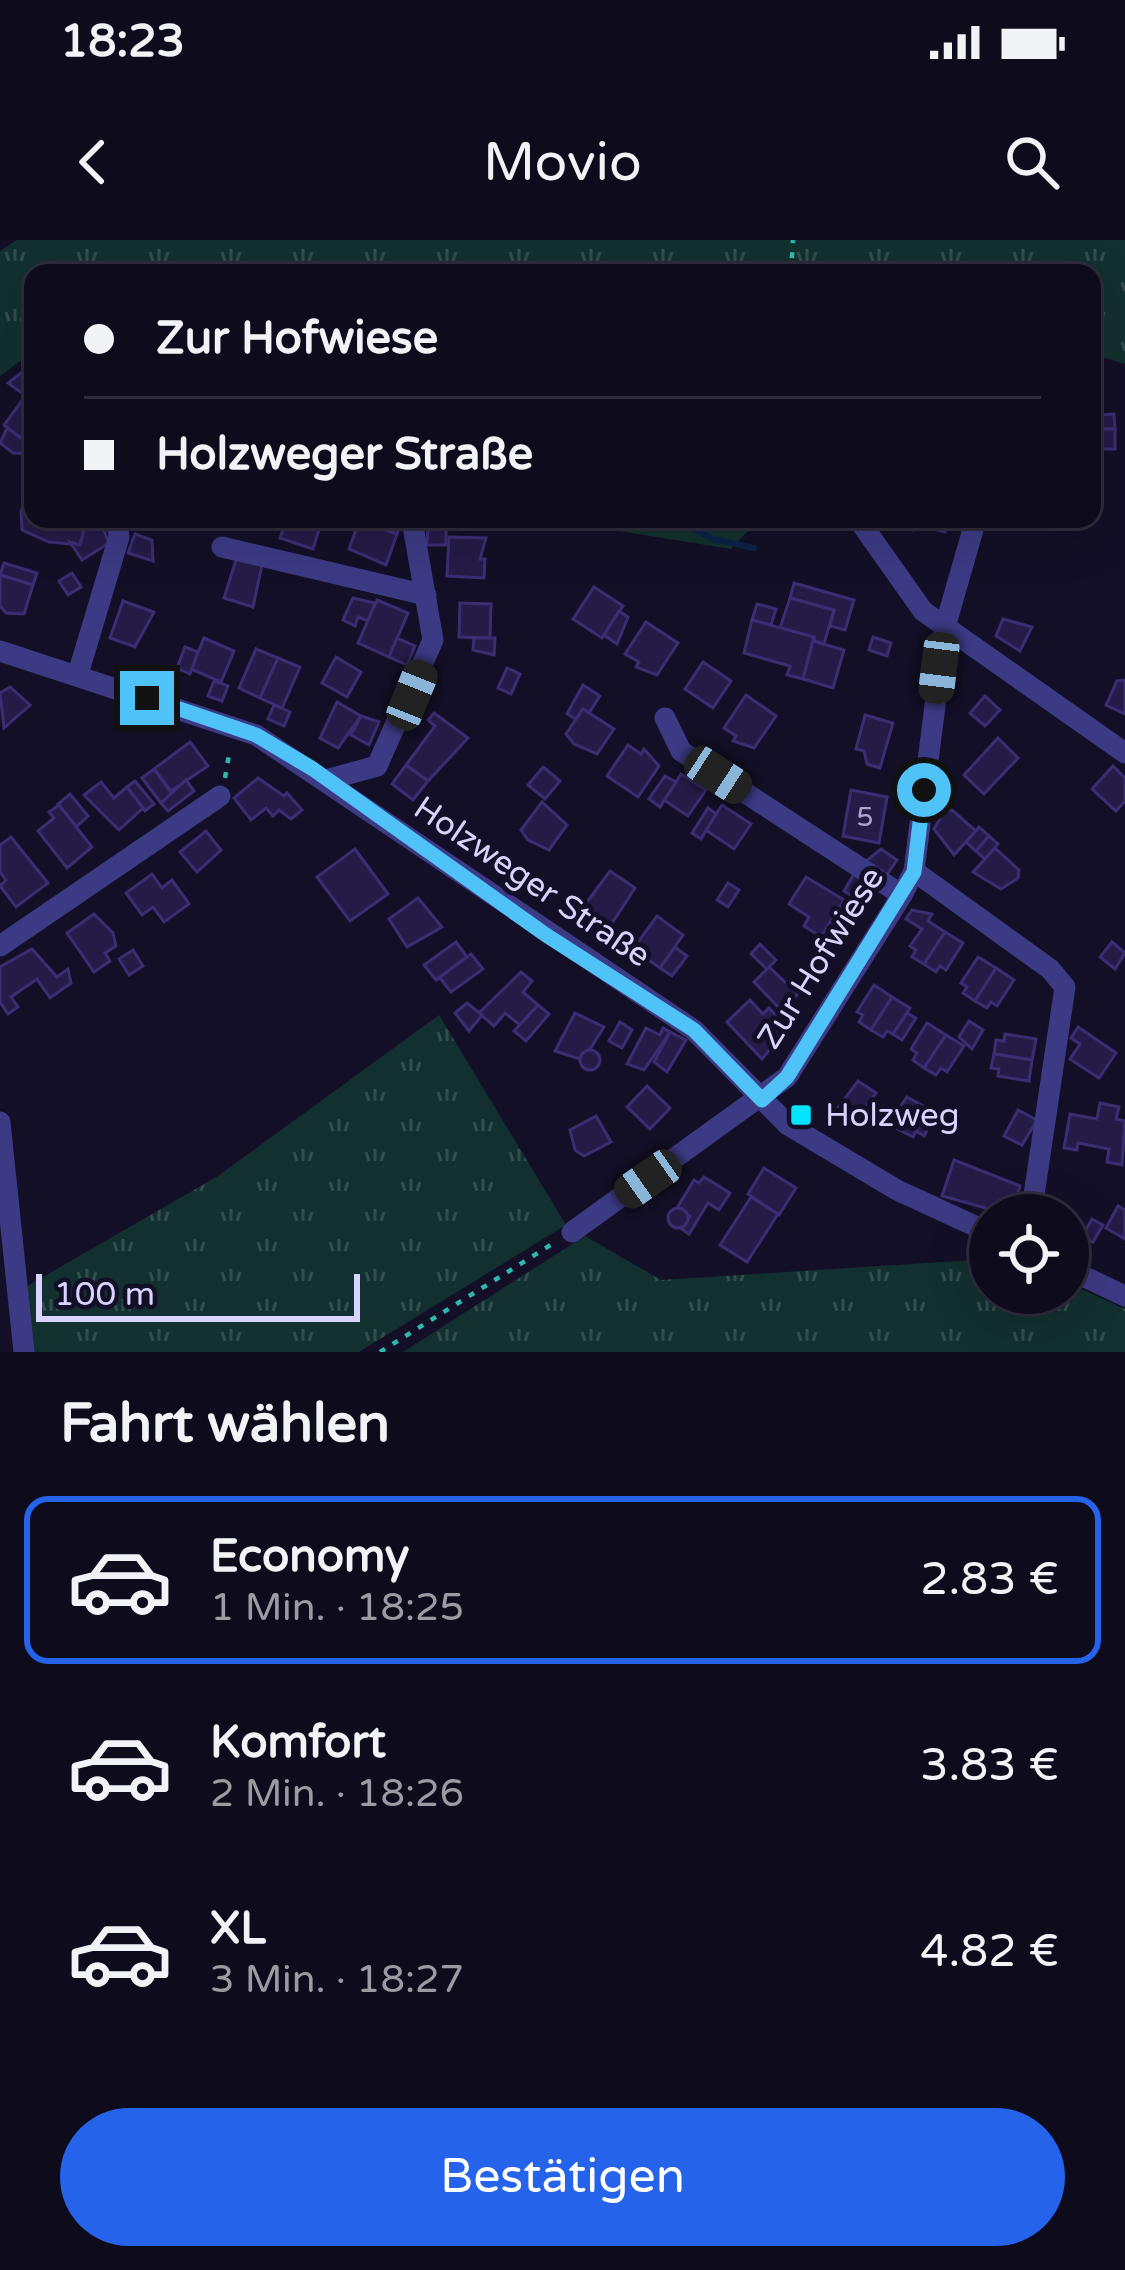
<!DOCTYPE html>
<html lang="de">
<head>
<meta charset="utf-8">
<style>
	:root { --surface:#0e0b1c; --page:#171425; --text:#f1f3f6; --muted:#9b9ba3; --line:#2e2b3b; --accent:#2563eb }
	body { margin:0; font-family:"Varela Round",sans-serif; background:var(--page); color:var(--text); height:100vh; display:flex; flex-direction:column; font-size:45px; white-space:nowrap }
	* { box-sizing:border-box; margin:0 }
	p { font-size:39px; color:var(--muted) }
	.icon { flex:none; width:66px; height:66px; fill:none; stroke:currentColor; stroke-width:2; stroke-linecap:round; stroke-linejoin:round }
	.map { position:relative; height:1112px; overflow:hidden }
	.side { display:flex; flex-direction:column; background:var(--surface); flex:1 }
	.side>* { flex:none }
	.top-card { position:absolute; left:24px; top:24px; width:1077px; height:264px; border-radius:24px; box-shadow:0 12px 48px #0002,0 0 0 3px var(--line); display:grid; align-content:center; height:264px; padding:0 60px; background:var(--surface) }
	.controls { position:absolute; left:969px; top:954px; display:grid; gap:24px }
	.controls a { display:grid; place-items:center; width:120px; height:120px; border-radius:50%; background:var(--surface); box-shadow:0 12px 48px #0002,0 0 0 3px var(--line); font-size:60px }
	.scale { position:absolute; left:36px; bottom:30px; width:324px; box-sizing:border-box; padding-left:12px; border:6px solid #d9d4ff; border-top:0; font-size:33px; line-height:42px; white-space:nowrap; color:#d9d4ff; -webkit-text-stroke:9px #130f26; paint-order:stroke }
	.end { position:absolute; width:54px; height:54px; margin:-27px; border:15px solid #4fc3f7; background:#111; box-shadow:0 0 0 6px #111 }
	.from { border-radius:50% }
	.car { position:absolute; width:36px; height:72px; margin:-36px -18px; border-radius:15px; box-shadow:0 0 9px 3px #0007; background:linear-gradient(#222 24%,#8ab4d8 0 40%,#222 0 76%,#8ab4d8 0 86%,#222 0) }
	.top-card b { display:flex; align-items:center; gap:42px; height:114px; font-size:45px }
	.top-card b+b { border-top:3px solid var(--line) }
	.top-card i { width:30px; height:30px; background:var(--text) }
	ul { padding:0; list-style:none }
	li { display:flex; align-items:center; gap:36px; height:168px; margin:0 24px 18px; padding:0 36px; border:6px solid transparent; border-radius:24px }
	li div { flex:1 }
	li b { display:block; font-size:45px }
	li em { font-style:normal; font-weight:600 }
	li.current { border-color:var(--accent) }
	li>.icon { width:108px; height:108px; stroke-width:1.5 }
	h2 { padding:0 60px; font-size:54px; line-height:144px }
	.button { display:flex; gap:24px; margin-top:auto; padding:24px 60px }
	.button a { flex:1; height:138px; border-radius:72px; background:var(--accent); color:#fff; font-size:48px; font-weight:600; line-height:138px; text-align:center }
	.status { display:flex; justify-content:space-between; align-items:center; height:84px; padding:0 60px; background:var(--surface); direction:ltr }
	.status svg { height:33px; fill:currentColor }
	header { display:flex; justify-content:space-between; align-items:center; height:156px; padding:0 60px; background:var(--surface); font-size:54px; font-weight:600 }
	.map>svg:first-child { display:block }
	.grass { fill:url(#grass-tufts) }
	.lines { fill:none; stroke-linecap:round; stroke-linejoin:round }
	.stream { stroke:#0c2248; stroke-width:6 }
	.building { fill:#241b47; stroke:#3b2d73; stroke-width:3 }
	.path { stroke:#2fb8b0; stroke-width:4.5; stroke-dasharray:6 9; stroke-linecap:butt }
	.minor { stroke:#3d3a85; stroke-width:21 }
	.route { stroke:#4fc3f7; stroke-width:15 }
	.poi-dot { fill:#00e5ff; stroke:#130f26; stroke-width:4.5 }
	.labels { text-anchor:middle; dominant-baseline:central; stroke-width:10; stroke-linejoin:round; paint-order:stroke }
	.number-label { font-size:27px; fill:#aca6d1 }
	.street-label { font-size:33px; fill:#d9d4ff; stroke:#130f26 }
	.poi-label { font-size:33px; fill:#d9d4ff; stroke:#130f26; text-anchor:start }
</style>
</head>
<body>
<div class="status"><b>18:23</b><svg viewBox="0 0 49 12"><path d="M0 12V9h3v3zM5 12V6h3v6zM10 12V3h3v9zM15 12V0h3v12zM26 1h20v11H26zM47 4h2v5h-2z"/></svg></div>
<header><svg class="icon" aria-label="back" viewBox="0 0 24 24"><path d="M15 5l-7 7 7 7"/></svg>Movio<svg class="icon" aria-label="search" viewBox="0 0 24 24"><circle cx="10" cy="10" r="6"/><path d="M15 15l6 6"/></svg></header>
<div class="map">
<svg width="1125" height="1112" viewBox="0 0 1125 1112">
	<defs>
		<pattern id="grass-tufts" width="24" height="20" patternUnits="userSpaceOnUse" patternTransform="scale(3)"><rect width="24" height="20" fill="#12302f"/><path d="M3 7l-1-3M5 7V3M7 7l1-3M15 17l-1-3M17 17v-4M19 17l1-3" fill="none" stroke="#344d4e"/></pattern>
	</defs>
	<rect width="100%" height="100%" fill="#130f26"/>
	<!-- grass -->
	<g class="grass">
		<path d="M17,0H1125V124L1092,114V33H33V124L24,118L0,136V11Z"/>
		<path d="M398,279H759L731,309L613,290Z"/>
		<path d="M439,775L566,985L359,1112H32L24,1048L218,936Z"/>
		<path d="M585,996L661,1040L990,1019V1053H1068V1043L1125,1069V1112H403Z"/>
	</g>
	<g class="lines">
		<!-- stream -->
		<path class="stream" d="M604,279L677,280L713,299L754,308"/>
	</g>
	<!-- building -->
	<g class="building">
		<path d="M25,130L33,136L26,156L8,143Z"/>
		<path d="M33,146V207L4,185Z"/>
		<path d="M1114,174L1115,189H1092V175Z"/>
		<path d="M7,188L33,207V214L13,213L0,203Z"/>
		<rect x="1092" y="189" width="23" height="20"/>
		<path d="M32,254L33,279H87L80,305L49,302L22,290L21,271Z"/>
		<path d="M87,279H99L109,303L82,320L70,302L80,305Z"/>
		<path d="M287,279L321,283L313,309L280,298Z"/>
		<path d="M375,279H398L402,280L397,294L372,286Z"/>
		<path d="M899,279H948L945,292L915,284L913,290L897,286Z"/>
		<path d="M359,281L397,294L386,325L349,309Z"/>
		<path d="M428,284L446,285V305H427Z"/>
		<path d="M135,294L152,300L153,321L128,313Z"/>
		<path d="M449,297L486,298L480,319H485L484,338L447,336Z"/>
		<path d="M237,317L262,325L253,367L224,358Z"/>
		<path d="M4,323L37,333L33,345L0,335Z"/>
		<path d="M72,333L81,347L68,355L59,341Z"/>
		<path d="M0,335L33,345L24,374L6,373L0,366Z"/>
		<path d="M794,343L854,360L845,390L830,386L834,370L790,358Z"/>
		<path d="M594,347L623,366L602,398L573,379Z"/>
		<path d="M353,358L375,363L368,381L358,377L355,386L343,380Z"/>
		<path d="M790,358L834,370L824,404L780,388Z"/>
		<path d="M377,360L408,373L389,417L358,403Z"/>
		<path d="M123,361L154,372L135,407L110,398Z"/>
		<path d="M460,363L491,364L490,398L459,397Z"/>
		<path d="M757,364L776,369L771,385L752,380Z"/>
		<path d="M619,371L628,377L617,404L604,395Z"/>
		<path d="M1003,379L1032,387L1020,411L996,396Z"/>
		<path d="M752,380L814,397L803,439L787,435L790,426L744,413Z"/>
		<path d="M646,382L678,403L657,435L636,427L639,422L625,414Z"/>
		<path d="M873,397L891,403L887,416L869,410Z"/>
		<path d="M204,398L234,411L221,442L191,429Z"/>
		<path d="M397,398L415,406L407,425L389,417Z"/>
		<path d="M474,398H495L494,415L473,410Z"/>
		<path d="M813,401L844,410L833,448L803,439Z"/>
		<path d="M185,407L198,412L190,434L177,428Z"/>
		<path d="M256,409L278,418L260,458L239,448Z"/>
		<path d="M336,417L361,432L347,457L322,443Z"/>
		<path d="M278,418L300,427L282,468L260,458Z"/>
		<path d="M703,422L731,441L713,468L685,449Z"/>
		<path d="M507,428L520,434L511,454L498,448Z"/>
		<path d="M1125,440V474L1106,465L1117,441Z"/>
		<path d="M214,441L228,446L222,461L208,456Z"/>
		<path d="M583,445L600,456L589,473L583,469L576,479L567,474Z"/>
		<path d="M10,447L30,465L4,488L0,453Z"/>
		<path d="M746,455L776,476L754,508L733,501L736,496L724,488Z"/>
		<path d="M985,456L1000,470L985,486L970,473Z"/>
		<path d="M337,462L361,476L338,508L320,498Z"/>
		<path d="M274,465L290,472L284,486L268,479Z"/>
		<path d="M583,469L614,489L597,514L574,504L566,494Z"/>
		<path d="M434,473L468,498L428,541L406,525L435,486L428,480Z"/>
		<path d="M865,475L893,483L880,528L867,524L864,511L856,509Z"/>
		<path d="M361,476L379,482L369,505L351,495Z"/>
		<path d="M998,498L1018,518L984,554L964,535Z"/>
		<path d="M190,502L208,526L171,551L154,529Z"/>
		<path d="M628,505L641,514L644,509L659,526L638,557L607,536Z"/>
		<path d="M406,525L428,541L413,560L392,544Z"/>
		<path d="M1113,526L1125,538V561L1116,571L1092,549Z"/>
		<path d="M543,527L560,541L545,559L528,545Z"/>
		<path d="M154,529L173,555L161,563L142,538Z"/>
		<path d="M681,534L706,550L688,576L664,560Z"/>
		<path d="M665,536L676,542L660,567L649,559Z"/>
		<path d="M258,538L284,556L287,553L302,570L291,579L279,570L273,576L266,568L251,580L234,558Z"/>
		<path d="M186,540L194,551L168,571L161,563Z"/>
		<path d="M135,541L154,564L145,571L127,547Z"/>
		<path d="M101,542L114,558L127,547L143,568L119,590L84,555Z"/>
		<path d="M851,550L887,557L879,603L843,596Z"/>
		<path d="M70,554L88,576L76,587L58,564Z"/>
		<path d="M542,562L567,585L549,610L528,600L521,590Z"/>
		<path d="M59,565L92,607L67,628L38,591L54,578L49,572Z"/>
		<path d="M722,565L751,584L734,609L706,590Z"/>
		<path d="M708,568L716,574L701,599L692,593Z"/>
		<path d="M952,570L976,591L954,615L934,589L944,572Z"/>
		<path d="M979,587L989,596L976,611L966,602Z"/>
		<path d="M206,591L221,610L197,632L180,612Z"/>
		<path d="M989,596L998,604L985,619L976,611Z"/>
		<path d="M11,597L48,643L16,667L0,646L6,640L0,632V605Z"/>
		<path d="M995,608L1019,630L1018,638L1001,649L973,632Z"/>
		<path d="M355,609L388,654L350,681L317,637Z"/>
		<path d="M881,609L897,620L886,636L865,622Z"/>
		<path d="M610,631L635,648L611,685L584,666Z"/>
		<path d="M152,634L162,648L172,640L189,664L164,682L153,667L142,675L126,653Z"/>
		<path d="M854,634L875,648L865,664L844,651Z"/>
		<path d="M806,637L844,660L821,697L804,686L809,677L789,664Z"/>
		<path d="M728,643L739,650L728,667L717,660Z"/>
		<path d="M418,658L442,687L407,707L389,679Z"/>
		<path d="M912,670L932,674L928,681L945,692L924,724L912,717L916,710L910,706L922,689L906,679Z"/>
		<path d="M94,674L113,693L116,706L105,713L110,721L94,732L67,693Z"/>
		<path d="M657,676L683,695L660,728L633,709Z"/>
		<path d="M945,692L963,703L946,730L940,726L936,732L924,724Z"/>
		<path d="M456,702L467,717L436,740L424,725Z"/>
		<path d="M1112,702L1125,713L1115,729L1100,717Z"/>
		<path d="M760,704L776,720L767,729L751,714Z"/>
		<path d="M675,707L687,716L672,736L660,728Z"/>
		<path d="M32,709L57,737L68,729L71,743L50,758L37,739L11,757L18,767L8,774L0,762V727Z"/>
		<path d="M133,710L143,726L129,735L119,719Z"/>
		<path d="M471,714L483,729L451,752L440,738L436,740Z"/>
		<path d="M978,717L996,728L975,761L963,753L967,747L961,743Z"/>
		<path d="M769,727L798,754L782,771L754,742Z"/>
		<path d="M996,728L1014,740L997,766L991,762L987,768L975,761Z"/>
		<path d="M521,732L532,741L523,752L538,765L521,786L505,773L494,786L479,773Z"/>
		<path d="M874,745L892,757L871,790L859,782L863,775L857,772Z"/>
		<path d="M892,757L910,768L893,794L887,791L883,797L871,790Z"/>
		<path d="M750,760L763,774L769,768L788,788L762,819L727,782Z"/>
		<path d="M467,763L482,775L469,791L455,773Z"/>
		<path d="M538,765L549,774L526,801L514,791Z"/>
		<path d="M575,773L604,787L583,820L555,811Z"/>
		<path d="M907,773L916,778L902,800L893,794Z"/>
		<path d="M969,781L983,790L972,809L959,797Z"/>
		<path d="M620,782L632,790L622,808L609,801Z"/>
		<path d="M927,783L946,795L924,828L913,820L917,813L911,809Z"/>
		<path d="M1078,787L1116,813L1099,838L1070,819L1080,804L1071,798Z"/>
		<path d="M646,788L660,795L663,788L670,792L644,830L627,824Z"/>
		<path d="M670,792L686,800L667,832L654,822Z"/>
		<path d="M1005,794L1036,799L1032,820L994,814L996,800L1004,801Z"/>
		<path d="M946,795L964,806L947,832L941,828L936,835L924,828Z"/>
		<circle cx="590" cy="820" r="10"/>
		<path d="M994,814L1032,820L1029,841L998,836L999,829L991,828Z"/>
		<path d="M858,841L876,853L853,885L834,873Z"/>
		<path d="M647,846L670,868L650,889L627,867Z"/>
		<path d="M907,857L929,869L913,897L888,884Z"/>
		<path d="M1100,863L1119,867L1116,879L1125,881L1122,925L1107,922L1109,909L1078,903L1077,910L1064,908L1070,874L1097,879Z"/>
		<path d="M929,869L937,873L924,896L916,891Z"/>
		<path d="M1018,870L1037,880L1022,905L1004,896Z"/>
		<path d="M596,876L611,902L584,916L575,910L570,890Z"/>
		<path d="M954,920L1020,946L1011,975L942,956Z"/>
		<path d="M764,928L796,948L779,975L748,954Z"/>
		<path d="M704,937L730,953L719,970L708,963L689,994L682,989L690,976L677,968L694,940L699,943Z"/>
		<path d="M751,957L778,974L747,1022L720,1005Z"/>
		<path d="M1118,966L1125,970V999L1106,988Z"/>
		<circle cx="678" cy="978" r="10"/>
		<path d="M1092,979L1103,985L1093,1002L1082,997Z"/>
	</g>
	<g class="lines">
		<!-- path -->
		<g class="path">
			<path d="M791,33L793,0"/>
			<path d="M225,538L230,509"/>
			<path d="M380,1112L557,1001"/>
		</g>
		<!-- minor -->
		<g class="minor">
			<path d="M858,279L923,371L1125,513"/>
			<path d="M222,307L426,355"/>
			<path d="M0,411L256,495L694,790L788,885L897,950L990,993"/>
			<path d="M78,434L119,297L117,279"/>
			<path d="M665,478L681,511L902,655"/>
			<path d="M326,540L377,526L433,400L413,286"/>
			<path d="M914,631L1050,729L1065,747L1031,975"/>
			<path d="M0,706L220,556"/>
			<path d="M0,882L24,1112"/>
			<path d="M572,992L787,837L902,655L914,631L945,387L976,279"/>
			<path d="M1068,1029L1125,1056"/>
		</g>
	</g>
	<g class="lines">
		<!-- route -->
		<path class="route" d="M147,458L256,495L313,529L546,695L694,790L762,860L787,837L914,632L924,550"/>
	</g>
	<!-- markers -->
	<rect class="poi-dot" x="789" y="863" width="24" height="24" rx="6"/>
	<g class="labels">
		<!-- number labels -->
		<g class="number-label">
			<text x="865" y="577">5</text>
		</g>
		<!-- street labels -->
		<g class="street-label">
			<text transform="translate(532 642) rotate(34)">Holzweger Straße</text>
			<text transform="translate(821 718) rotate(-58)">Zur Hofwiese</text>
		</g>
		<!-- poi labels -->
		<g class="poi-label">
			<text x="825" y="875">Holzweg</text>
		</g>
	</g>
</svg>
<div class="controls">
<a><svg class="icon" aria-label="locate" viewBox="0 0 24 24"><circle cx="12" cy="12" r="6"/><path d="M12 2v4M12 18v4M2 12h4M18 12h4"/></svg></a>
</div>
<div class="scale">100 m</div>
<i class="end from" style="left:924px;top:550px"></i>
<i class="end" style="left:147px;top:458px"></i>
<i class="car" style="left:939px;top:428px;rotate:187deg"></i>
<i class="car" style="left:412px;top:455px;rotate:22deg"></i>
<i class="car" style="left:718px;top:535px;rotate:123deg"></i>
<i class="car" style="left:648px;top:939px;rotate:235deg"></i>
<div class="top-card">
<b><i class="from"></i>Zur Hofwiese</b>
<b><i></i>Holzweger Straße</b>
</div>
</div>
<section class="side">
<h2>Fahrt wählen</h2>
<ul>
<li class="current"><svg class="icon" aria-label="car" viewBox="0 0 24 24"><path d="M5 17H2v-5l4-1 3-4h7l3 4 3 1v5h-3M9 17h6M6 11h13"/><circle cx="7" cy="17" r="2"/><circle cx="17" cy="17" r="2"/></svg><div><b>Economy</b><p>1 Min. · 18:25</p></div><em>2.83 €</em></li>
<li><svg class="icon" aria-label="car" viewBox="0 0 24 24"><path d="M5 17H2v-5l4-1 3-4h7l3 4 3 1v5h-3M9 17h6M6 11h13"/><circle cx="7" cy="17" r="2"/><circle cx="17" cy="17" r="2"/></svg><div><b>Komfort</b><p>2 Min. · 18:26</p></div><em>3.83 €</em></li>
<li><svg class="icon" aria-label="car" viewBox="0 0 24 24"><path d="M5 17H2v-5l4-1 3-4h7l3 4 3 1v5h-3M9 17h6M6 11h13"/><circle cx="7" cy="17" r="2"/><circle cx="17" cy="17" r="2"/></svg><div><b>XL</b><p>3 Min. · 18:27</p></div><em>4.82 €</em></li>
</ul>
<div class="button"><a>Bestätigen</a></div>
</section>
</body>
</html>
